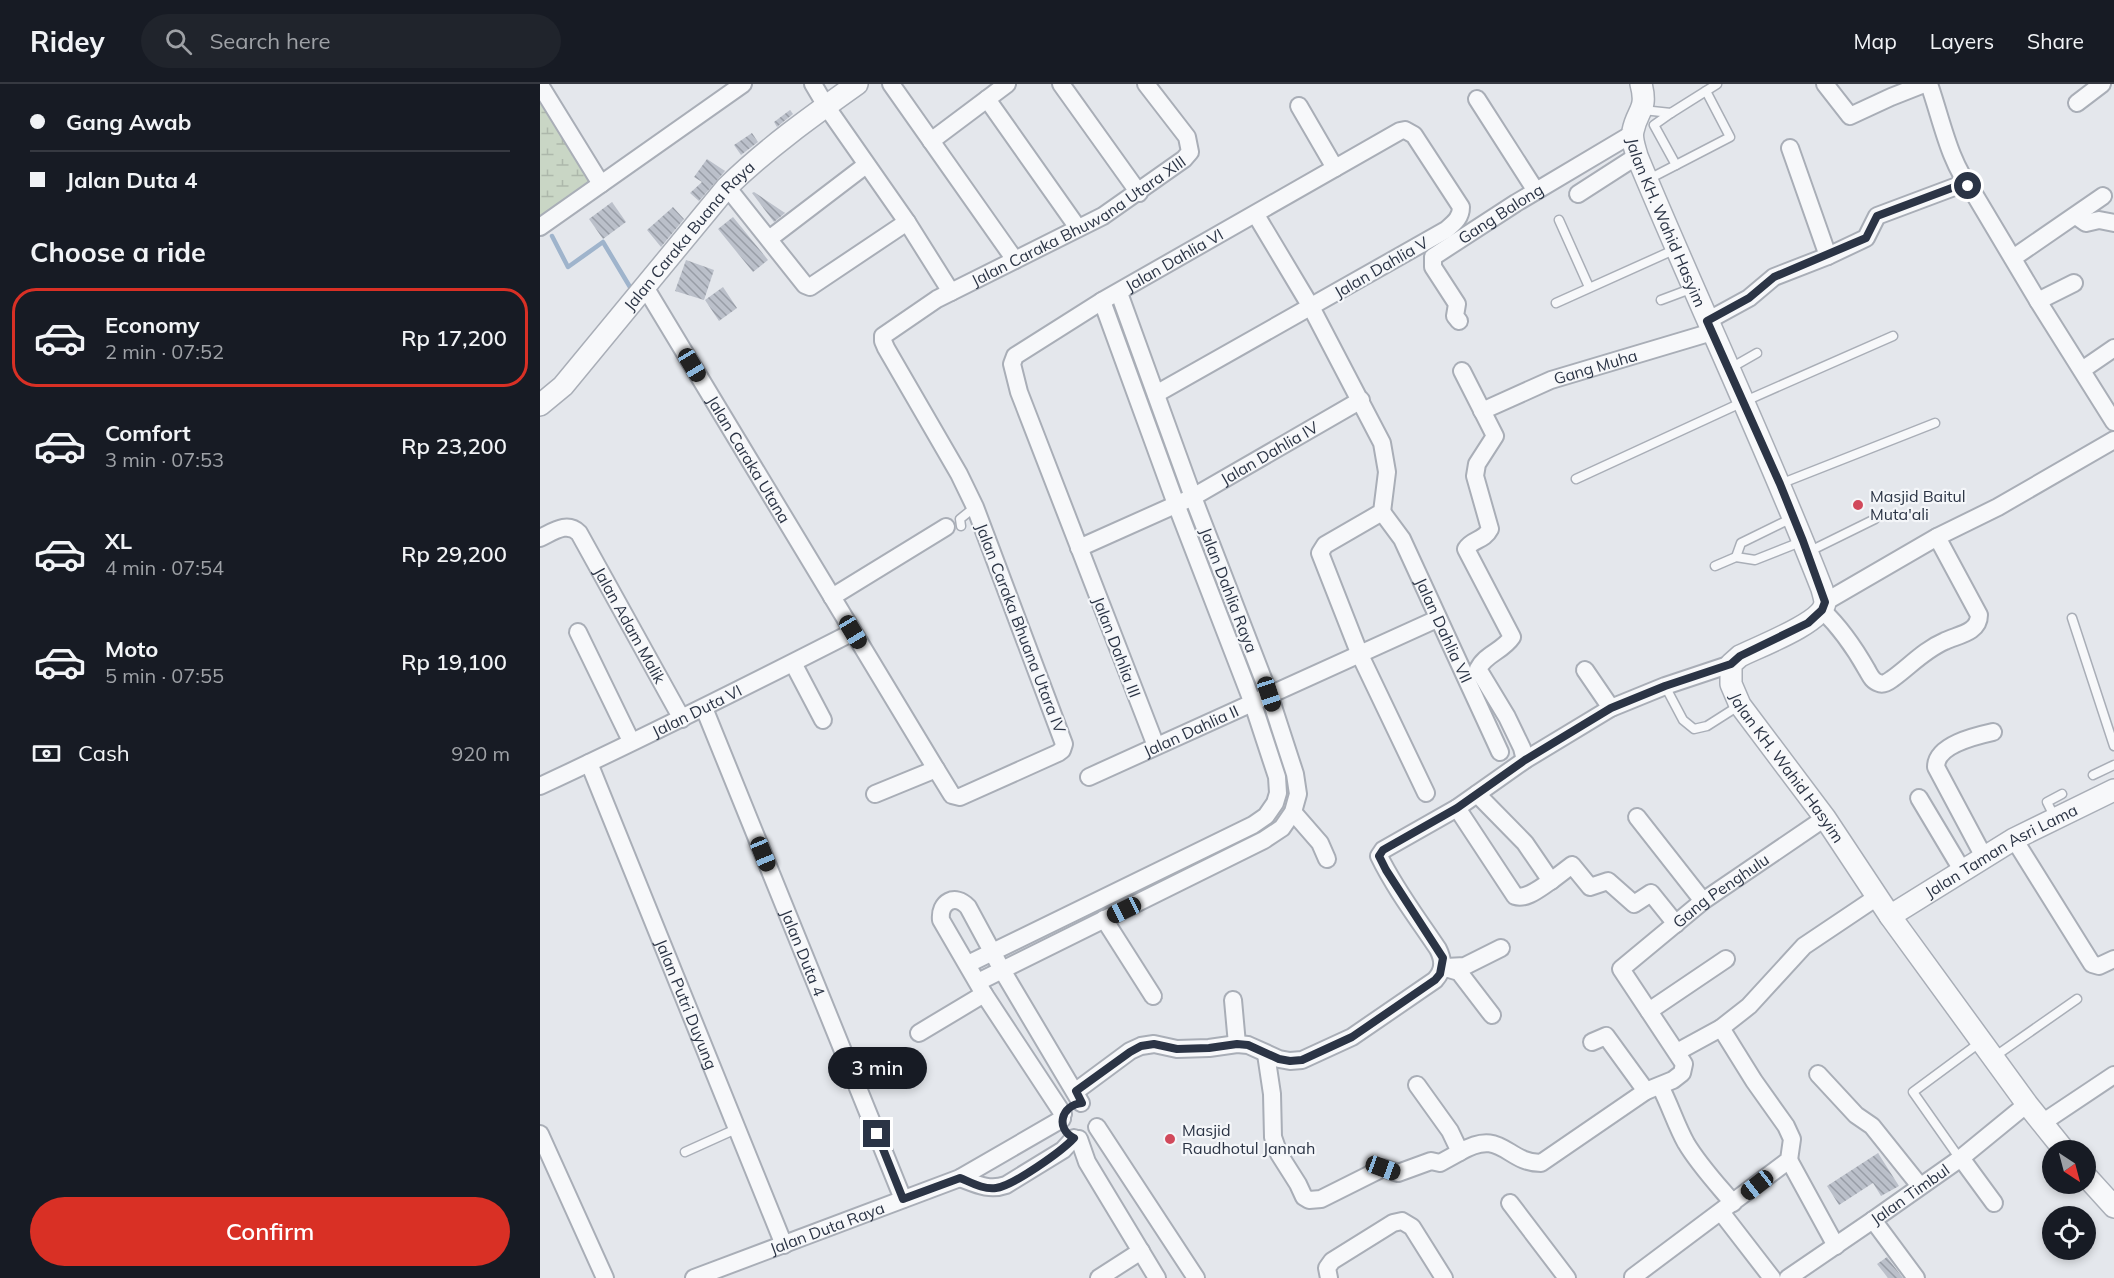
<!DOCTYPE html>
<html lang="en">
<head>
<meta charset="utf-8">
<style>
	:root { --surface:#171b24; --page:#20242c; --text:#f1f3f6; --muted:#9ea1a6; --line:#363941; --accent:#d93025 }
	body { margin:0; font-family:Mulish,sans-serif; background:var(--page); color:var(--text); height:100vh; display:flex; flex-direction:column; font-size:22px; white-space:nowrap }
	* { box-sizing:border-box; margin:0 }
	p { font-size:20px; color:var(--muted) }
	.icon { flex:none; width:33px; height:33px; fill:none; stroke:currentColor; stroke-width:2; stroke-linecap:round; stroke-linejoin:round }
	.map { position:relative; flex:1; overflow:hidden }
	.sheet { display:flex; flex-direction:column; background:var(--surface); width:540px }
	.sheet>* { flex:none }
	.guide { display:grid; align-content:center; height:132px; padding:0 30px; background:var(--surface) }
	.needle { width:39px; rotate:144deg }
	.buttons { position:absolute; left:1502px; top:1056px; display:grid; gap:12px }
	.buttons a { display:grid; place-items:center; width:54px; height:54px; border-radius:50%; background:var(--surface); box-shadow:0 3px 9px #0003; font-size:30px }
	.end { position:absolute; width:27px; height:27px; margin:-14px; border:8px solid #2b3445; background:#fff; box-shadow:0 0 0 3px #fff }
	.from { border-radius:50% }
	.bubble { position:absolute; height:42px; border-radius:21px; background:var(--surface); box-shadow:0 3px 9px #0003; font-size:20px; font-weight:600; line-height:42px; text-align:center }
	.car { position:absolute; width:18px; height:36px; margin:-18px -9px; border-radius:8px; box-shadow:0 0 4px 2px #0007; background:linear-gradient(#222 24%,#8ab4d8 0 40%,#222 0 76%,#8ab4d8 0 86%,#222 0) }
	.guide b { display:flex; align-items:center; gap:21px; height:57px; font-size:22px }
	.guide b+b { border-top:2px solid var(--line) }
	.guide i { width:15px; height:15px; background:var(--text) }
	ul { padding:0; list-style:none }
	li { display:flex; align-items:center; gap:18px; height:99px; margin:0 12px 9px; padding:0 18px; border:3px solid transparent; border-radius:24px }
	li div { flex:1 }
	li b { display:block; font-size:22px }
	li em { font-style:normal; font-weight:600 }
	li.current { border-color:var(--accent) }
	li>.icon { width:54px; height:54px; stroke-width:1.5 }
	h2 { padding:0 30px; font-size:27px; line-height:72px }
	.pay { display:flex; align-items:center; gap:15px; height:66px; padding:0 30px; font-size:22px }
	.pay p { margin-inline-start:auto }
	.primary-button { display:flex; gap:12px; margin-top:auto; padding:12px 30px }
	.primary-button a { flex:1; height:69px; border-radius:36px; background:var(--accent); color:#fff; font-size:24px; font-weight:600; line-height:69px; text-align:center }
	header { display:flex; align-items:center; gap:36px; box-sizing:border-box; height:84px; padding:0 30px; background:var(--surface); border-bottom:2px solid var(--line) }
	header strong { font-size:28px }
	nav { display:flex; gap:33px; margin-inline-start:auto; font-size:21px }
	.search { width:420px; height:54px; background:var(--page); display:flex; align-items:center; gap:15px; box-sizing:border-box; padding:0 21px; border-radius:33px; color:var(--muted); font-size:22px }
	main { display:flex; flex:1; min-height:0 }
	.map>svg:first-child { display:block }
	.wetland { fill:url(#wetland-marsh) }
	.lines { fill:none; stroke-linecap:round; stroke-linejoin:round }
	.stream { stroke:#9fb4cc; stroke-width:4.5 }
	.building { fill:url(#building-back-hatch) }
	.service-casing { stroke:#a9aeb7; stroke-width:11 }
	.minor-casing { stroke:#a9aeb7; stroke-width:20 }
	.tertiary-casing { stroke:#a9aeb7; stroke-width:24 }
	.service { stroke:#f7f8fa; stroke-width:8 }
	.minor { stroke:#f7f8fa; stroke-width:16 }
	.tertiary { stroke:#f7f8fa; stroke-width:21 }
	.route { stroke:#2b3445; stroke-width:8 }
	.poi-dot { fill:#d1495b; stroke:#f4f6f9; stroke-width:2 }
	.labels { text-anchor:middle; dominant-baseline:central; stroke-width:4.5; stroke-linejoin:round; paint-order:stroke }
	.street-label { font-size:16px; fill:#2b3445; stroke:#f4f6f9 }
	.poi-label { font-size:16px; fill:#2b3445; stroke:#f4f6f9; text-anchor:start }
</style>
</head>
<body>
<header>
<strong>Ridey</strong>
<div class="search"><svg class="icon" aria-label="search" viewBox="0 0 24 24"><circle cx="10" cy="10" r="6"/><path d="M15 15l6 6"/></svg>Search here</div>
<nav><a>Map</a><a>Layers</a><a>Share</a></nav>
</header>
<main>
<section class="sheet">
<div class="guide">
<b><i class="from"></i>Gang Awab</b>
<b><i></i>Jalan Duta 4</b>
</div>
<h2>Choose a ride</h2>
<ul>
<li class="current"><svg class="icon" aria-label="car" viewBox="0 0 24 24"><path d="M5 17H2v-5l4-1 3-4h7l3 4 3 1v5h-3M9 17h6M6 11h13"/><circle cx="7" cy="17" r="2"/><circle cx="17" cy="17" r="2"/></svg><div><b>Economy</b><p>2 min · 07:52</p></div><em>Rp 17,200</em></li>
<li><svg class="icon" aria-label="car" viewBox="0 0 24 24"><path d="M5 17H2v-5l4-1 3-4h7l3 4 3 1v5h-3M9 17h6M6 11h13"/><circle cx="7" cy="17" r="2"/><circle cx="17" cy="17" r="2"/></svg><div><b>Comfort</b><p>3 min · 07:53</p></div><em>Rp 23,200</em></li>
<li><svg class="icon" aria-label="car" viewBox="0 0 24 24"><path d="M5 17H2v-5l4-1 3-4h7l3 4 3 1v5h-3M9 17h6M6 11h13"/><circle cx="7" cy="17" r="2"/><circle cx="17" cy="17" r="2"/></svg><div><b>XL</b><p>4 min · 07:54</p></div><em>Rp 29,200</em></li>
<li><svg class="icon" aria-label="car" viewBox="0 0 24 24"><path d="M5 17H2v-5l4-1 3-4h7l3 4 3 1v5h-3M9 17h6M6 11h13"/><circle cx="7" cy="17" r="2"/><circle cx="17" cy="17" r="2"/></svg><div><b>Moto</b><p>5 min · 07:55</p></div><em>Rp 19,100</em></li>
</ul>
<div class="pay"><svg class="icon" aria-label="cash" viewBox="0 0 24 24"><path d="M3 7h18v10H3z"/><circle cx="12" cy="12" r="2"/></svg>Cash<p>920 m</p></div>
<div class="primary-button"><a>Confirm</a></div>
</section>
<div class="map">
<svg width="1574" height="1194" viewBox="0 0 1574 1194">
	<defs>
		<pattern id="wetland-marsh" width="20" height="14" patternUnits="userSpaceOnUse" patternTransform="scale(1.5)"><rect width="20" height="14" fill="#c9d6c5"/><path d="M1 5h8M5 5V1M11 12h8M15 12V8" fill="none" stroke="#adb8ab"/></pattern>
		<pattern id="building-back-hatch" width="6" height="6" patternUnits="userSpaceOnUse" patternTransform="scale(1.5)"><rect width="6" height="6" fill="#bbc0ca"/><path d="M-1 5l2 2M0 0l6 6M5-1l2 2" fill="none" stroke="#989da6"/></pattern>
	</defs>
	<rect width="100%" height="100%" fill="#e4e7ec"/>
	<!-- wetland -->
	<path class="wetland" d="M0,0L58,95L0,135Z"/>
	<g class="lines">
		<!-- stream -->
		<path class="stream" d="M12,152L28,183L63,158L90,203"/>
	</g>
	<!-- building -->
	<g class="building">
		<path d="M250,26L253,30L237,43L234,38Z"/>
		<path d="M212,49L218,58L201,71L194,61Z"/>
		<path d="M167,75L185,87L159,117L150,109L162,98L154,93Z"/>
		<path d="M214,108L245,129L234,138L212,109Z"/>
		<path d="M72,118L86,138L63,155L49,135Z"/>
		<path d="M133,123L144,135L121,163L107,146Z"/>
		<path d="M193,133L228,176L213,188L178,145Z"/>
		<path d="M146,176L174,186L164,216L135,207Z"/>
		<path d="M183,203L197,224L179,237L165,216Z"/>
		<path d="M1338,1069L1359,1102L1341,1112L1333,1099L1299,1121L1287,1102Z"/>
		<path d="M1347,1173L1363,1194H1348L1337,1180Z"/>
	</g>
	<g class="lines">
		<defs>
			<g id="service">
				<path d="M1103,26L1131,29L1177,0"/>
				<path d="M1131,29L1114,41L1136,81L1190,53L1166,7"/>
				<path d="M1107,96L1136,81"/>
				<path d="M1019,136L1049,203"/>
				<path d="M1121,216L1153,204"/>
				<path d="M1016,219L1136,165"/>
				<path d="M1189,285L1217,269"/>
				<path d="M1036,395L1203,318L1353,252"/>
				<path d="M1240,400L1395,339"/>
				<path d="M421,442L420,435L435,423"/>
				<path d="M1268,468L1335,435"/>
				<path d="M1196,473L1201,459L1252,434"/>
				<path d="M1175,482L1196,473L1215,476L1263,457"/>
				<path d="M1532,534L1574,662"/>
				<path d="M1125,602L1143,636L1154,645L1167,642L1200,621"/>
				<path d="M1553,691L1574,681"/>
				<path d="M1515,734L1507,718L1522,710"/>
				<path d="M1454,973L1537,915"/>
				<path d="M145,1068L196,1045"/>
				<path d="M1420,1075L1373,1008L1442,957"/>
			</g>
			<g id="minor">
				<path d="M273,0L286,22L367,138L411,208"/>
				<path d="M351,0L475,176"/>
				<path d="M521,0L599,109"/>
				<path d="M1285,0L1310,32L1351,13L1384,0"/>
				<path d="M1389,0C1402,37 1409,78 1433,108L1498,217L1574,338"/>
				<path d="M0,1L61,100"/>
				<path d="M447,15L538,144"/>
				<path d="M937,15L996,107"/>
				<path d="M1537,19L1562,0"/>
				<path d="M759,22L795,84"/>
				<path d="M391,57L467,0"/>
				<path d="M1250,64L1288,172"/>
				<path d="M187,103L265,201L270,203L367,138"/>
				<path d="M1038,110L1097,72"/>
				<path d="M716,131L771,223L842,359L847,388L842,428L785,461L780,469L820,571L886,709"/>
				<path d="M1536,132L1546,139L1559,136L1574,139"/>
				<path d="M0,143L203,0"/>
				<path d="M229,155L326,81"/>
				<path d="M1473,174L1563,112"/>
				<path id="s1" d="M105,203L396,685L412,711L420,713L518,669L522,666L524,660L435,423L419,390L346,264L343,257V252L397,215L563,132L644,75L650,68L647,53L606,0"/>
				<path d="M1498,217L1534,199"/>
				<path id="s2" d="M919,237L915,232L917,220L893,183V173L976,119L1092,50"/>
				<path d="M1167,237L1209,214L1234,193L1288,172L1326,154L1337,132L1425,99"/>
				<path d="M1542,286L1574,264"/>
				<path d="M922,287L955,352L937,380L935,392L950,445C944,457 932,455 926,465L972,553C963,567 945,570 938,585L967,633L982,664L985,676"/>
				<path id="s3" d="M942,327L1011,296L1172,248"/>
				<path id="s4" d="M842,428L862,455L960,668"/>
				<path id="s5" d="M0,454C13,448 27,437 39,449L142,635"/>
				<path id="s6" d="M539,464L653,413L821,316"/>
				<path d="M292,513L406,443"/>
				<path d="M1285,518L1397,453L1458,423L1574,356"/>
				<path d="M1282,526C1301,544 1314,563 1327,586C1330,591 1332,597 1339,599C1343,601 1348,598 1352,595C1369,583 1384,566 1405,557C1417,551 1439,549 1439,531L1397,453"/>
				<path d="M38,548L91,657"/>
				<path d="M253,579L283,636"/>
				<path d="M1045,586L1071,624"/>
				<path id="s7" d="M164,624L363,1115"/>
				<path id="s8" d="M616,662L479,308L472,280L475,272L562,217L860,47L865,46L874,51L921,123C921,134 914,139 906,146L616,310"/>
				<path id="s9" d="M49,679L244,1161"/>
				<path id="s10" d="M549,693L897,535"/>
				<path id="s11" d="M0,702C106,653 209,601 313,548"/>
				<path d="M335,710L396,685"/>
				<path d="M937,710L985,759L1011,797L1032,781L1050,803L1068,797L1094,820L1111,809L1136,840"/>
				<path d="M1379,714L1422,786"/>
				<path d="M917,724L975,812C987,816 1001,803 1011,797"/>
				<path d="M753,728L780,759L787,775"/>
				<path d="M1097,733L1163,817"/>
				<path d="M1474,755L1552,880L1559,882L1574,875"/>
				<path d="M1444,773L1396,683C1396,661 1435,652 1453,648"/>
				<path d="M564,835L613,912"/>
				<path d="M428,880L713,741L726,732L735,719L738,709L737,693L712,617L636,420L562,217"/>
				<path d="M902,883L919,888L952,931"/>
				<path d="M906,883L925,882L961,864"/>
				<path d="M438,898L724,756L742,744L753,728L758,710L755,690L729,610L653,413L579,209"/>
				<path d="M693,916L697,960"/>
				<path d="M1109,927L1186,875"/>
				<path d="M379,949L444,910"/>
				<path d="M1052,958L1066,952L1106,1007"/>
				<path d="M1137,968L1181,944L1209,922L1264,862L1337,813"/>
				<path d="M726,970L732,1010L733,1053L739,1070L758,1100L764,1113L769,1116L781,1115L843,1084L858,1089L891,1077L900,1079L920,1068"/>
				<path d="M1278,990L1316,1031L1332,1042L1380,1102"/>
				<path id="s12" d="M877,1001L910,1047L920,1068C962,1043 966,1079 1001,1079L1106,1007L1133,996L1142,989L1144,980L1081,885L1163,817L1285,734"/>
				<path d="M1120,1002C1130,1021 1136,1041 1146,1059C1159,1081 1177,1100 1193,1119"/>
				<path d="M536,1007L590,967L601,962L614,960L637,965L669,964L697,960L708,961L739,975L750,977L762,976L812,953L895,896C904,886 904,877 898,865C878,835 855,805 839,772L843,766L917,724L985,676L1071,624L1125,602L1191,580"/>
				<path d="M523,1030L444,910L401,836C399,818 415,809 428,823L462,886L541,1019"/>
				<path d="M1502,1039L1574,991"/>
				<path d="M557,1043L656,1194"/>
				<path d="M0,1050L65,1194"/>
				<path d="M539,1055L547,1078L617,1194"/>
				<path d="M1421,1074L1454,1119"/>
				<path d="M1249,1076L1296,1162"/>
				<path d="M420,1094C436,1100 449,1107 466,1101L523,1066L534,1054"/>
				<path d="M970,1119L1027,1194"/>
				<path d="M1181,1128L1232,1194"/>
				<path d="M1333,1136L1376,1194"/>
				<path d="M1093,1193L1249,1076L1252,1055L1246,1042L1214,997L1181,944"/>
				<path id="s13" d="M154,1194L420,1094L522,1035"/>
				<path d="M559,1194L601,1167"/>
				<path d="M789,1194L787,1184L792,1177L853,1139L862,1137L872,1143L904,1194"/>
				<path id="s14" d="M1248,1194L1333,1136L1421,1074L1487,1020"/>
			</g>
			<g id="tertiary">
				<path id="s15" d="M1101,0C1108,26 1097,26 1093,47C1091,55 1095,64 1097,72C1157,217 1225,359 1282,505C1283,509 1285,515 1285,519C1282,539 1218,563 1200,572L1191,580V600L1200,621L1285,734L1350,832L1487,1020L1524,1066"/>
				<path id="s16" d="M0,321L23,302L187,103C227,64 272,32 317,0"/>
				<path id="s17" d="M1350,832L1474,755L1574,706"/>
				<path d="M1545,1091L1574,1123"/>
			</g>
		</defs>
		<!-- service casing -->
		<use href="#service" class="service-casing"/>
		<!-- minor casing -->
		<use href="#minor" class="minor-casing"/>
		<!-- tertiary casing -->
		<use href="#tertiary" class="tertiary-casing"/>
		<!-- service -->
		<use href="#service" class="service"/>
		<!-- minor -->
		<use href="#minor" class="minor"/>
		<!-- tertiary -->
		<use href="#tertiary" class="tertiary"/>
	</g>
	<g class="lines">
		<!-- route -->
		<path class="route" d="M337,1050L363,1115L420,1094C430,1098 444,1106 456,1104C473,1102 522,1067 534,1054C515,1045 521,1021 542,1019L536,1007L590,968L601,962L614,960L637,965L669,964L697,960L708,961L739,975L750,977L762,976L812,953L895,896L900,890L903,874L846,786L839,772L843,766L917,724L985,676L1071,624L1125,602L1191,580L1200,572L1268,539L1282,526L1285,518L1263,457L1240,400L1167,237L1209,214L1234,193L1326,154L1337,132L1425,99L1428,102"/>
	</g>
	<!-- markers -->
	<g class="poi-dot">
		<circle cx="1318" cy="421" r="6"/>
		<circle cx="630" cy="1055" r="6"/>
	</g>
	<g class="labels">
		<!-- street labels -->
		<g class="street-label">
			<text stroke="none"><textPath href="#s2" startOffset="153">Gang Balong</textPath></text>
			<text stroke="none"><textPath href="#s1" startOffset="1396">Jalan Caraka Bhuwana Utara XIII</textPath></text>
			<text stroke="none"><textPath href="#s15" startOffset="147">Jalan KH. Wahid Hasyim</textPath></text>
			<text stroke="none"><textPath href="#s16" startOffset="226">Jalan Caraka Buana Raya</textPath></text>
			<text stroke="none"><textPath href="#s8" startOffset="603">Jalan Dahlia VI</textPath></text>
			<text transform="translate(841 183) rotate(-30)">Jalan Dahlia V</text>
			<text stroke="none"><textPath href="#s3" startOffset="122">Gang Muha</textPath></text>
			<text stroke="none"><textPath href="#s6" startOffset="213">Jalan Dahlia IV</textPath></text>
			<text stroke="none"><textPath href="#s1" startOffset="201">Jalan Caraka Utana</textPath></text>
			<text transform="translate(689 506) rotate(69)">Jalan Dahlia Raya</text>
			<text stroke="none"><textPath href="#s5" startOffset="148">Jalan Adam Malik</textPath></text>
			<text transform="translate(481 544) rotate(69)">Jalan Caraka Bhuana Utara IV</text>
			<text stroke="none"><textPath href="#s4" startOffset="134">Jalan Dahlia VII</textPath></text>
			<text transform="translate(577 563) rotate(69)">Jalan Dahlia III</text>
			<text stroke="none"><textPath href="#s11" startOffset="174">Jalan Duta VI</textPath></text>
			<text stroke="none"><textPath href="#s10" startOffset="112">Jalan Dahlia II</textPath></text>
			<text stroke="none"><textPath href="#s15" startOffset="795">Jalan KH. Wahid Hasyim</textPath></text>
			<text stroke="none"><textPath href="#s17" startOffset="129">Jalan Taman Asri Lama</textPath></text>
			<text stroke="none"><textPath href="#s12" startOffset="585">Gang Penghulu</textPath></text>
			<text stroke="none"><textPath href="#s7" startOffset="264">Jalan Duta 4</textPath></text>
			<text stroke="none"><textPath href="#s9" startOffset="260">Jalan Putri Duyung</textPath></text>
			<text stroke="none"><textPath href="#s14" startOffset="148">Jalan Timbul</textPath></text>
			<text stroke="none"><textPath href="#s13" startOffset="142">Jalan Duta Raya</textPath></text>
		</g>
		<!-- poi labels -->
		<g class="poi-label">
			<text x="1330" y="412">Masjid Baitul<tspan x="1330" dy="18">Muta'ali</tspan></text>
			<text x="642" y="1046">Masjid<tspan x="642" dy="18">Raudhotul Jannah</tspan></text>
		</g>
	</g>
</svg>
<div class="buttons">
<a><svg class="needle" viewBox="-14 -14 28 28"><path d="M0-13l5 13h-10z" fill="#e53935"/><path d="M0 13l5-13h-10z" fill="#9ea1a6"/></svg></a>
<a><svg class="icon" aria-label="locate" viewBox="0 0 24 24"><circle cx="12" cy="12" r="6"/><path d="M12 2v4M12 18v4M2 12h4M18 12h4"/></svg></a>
</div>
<i class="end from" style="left:1428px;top:102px"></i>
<i class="end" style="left:337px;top:1050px"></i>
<div class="bubble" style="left:288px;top:963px;width:99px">3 min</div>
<i class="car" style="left:152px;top:281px;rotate:149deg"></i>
<i class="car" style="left:313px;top:548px;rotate:149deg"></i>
<i class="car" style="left:729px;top:610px;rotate:162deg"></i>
<i class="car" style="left:223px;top:770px;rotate:158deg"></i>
<i class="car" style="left:584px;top:826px;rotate:244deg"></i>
<i class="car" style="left:843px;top:1084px;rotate:110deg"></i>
<i class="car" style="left:1217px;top:1101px;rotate:232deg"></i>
</div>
</main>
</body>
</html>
